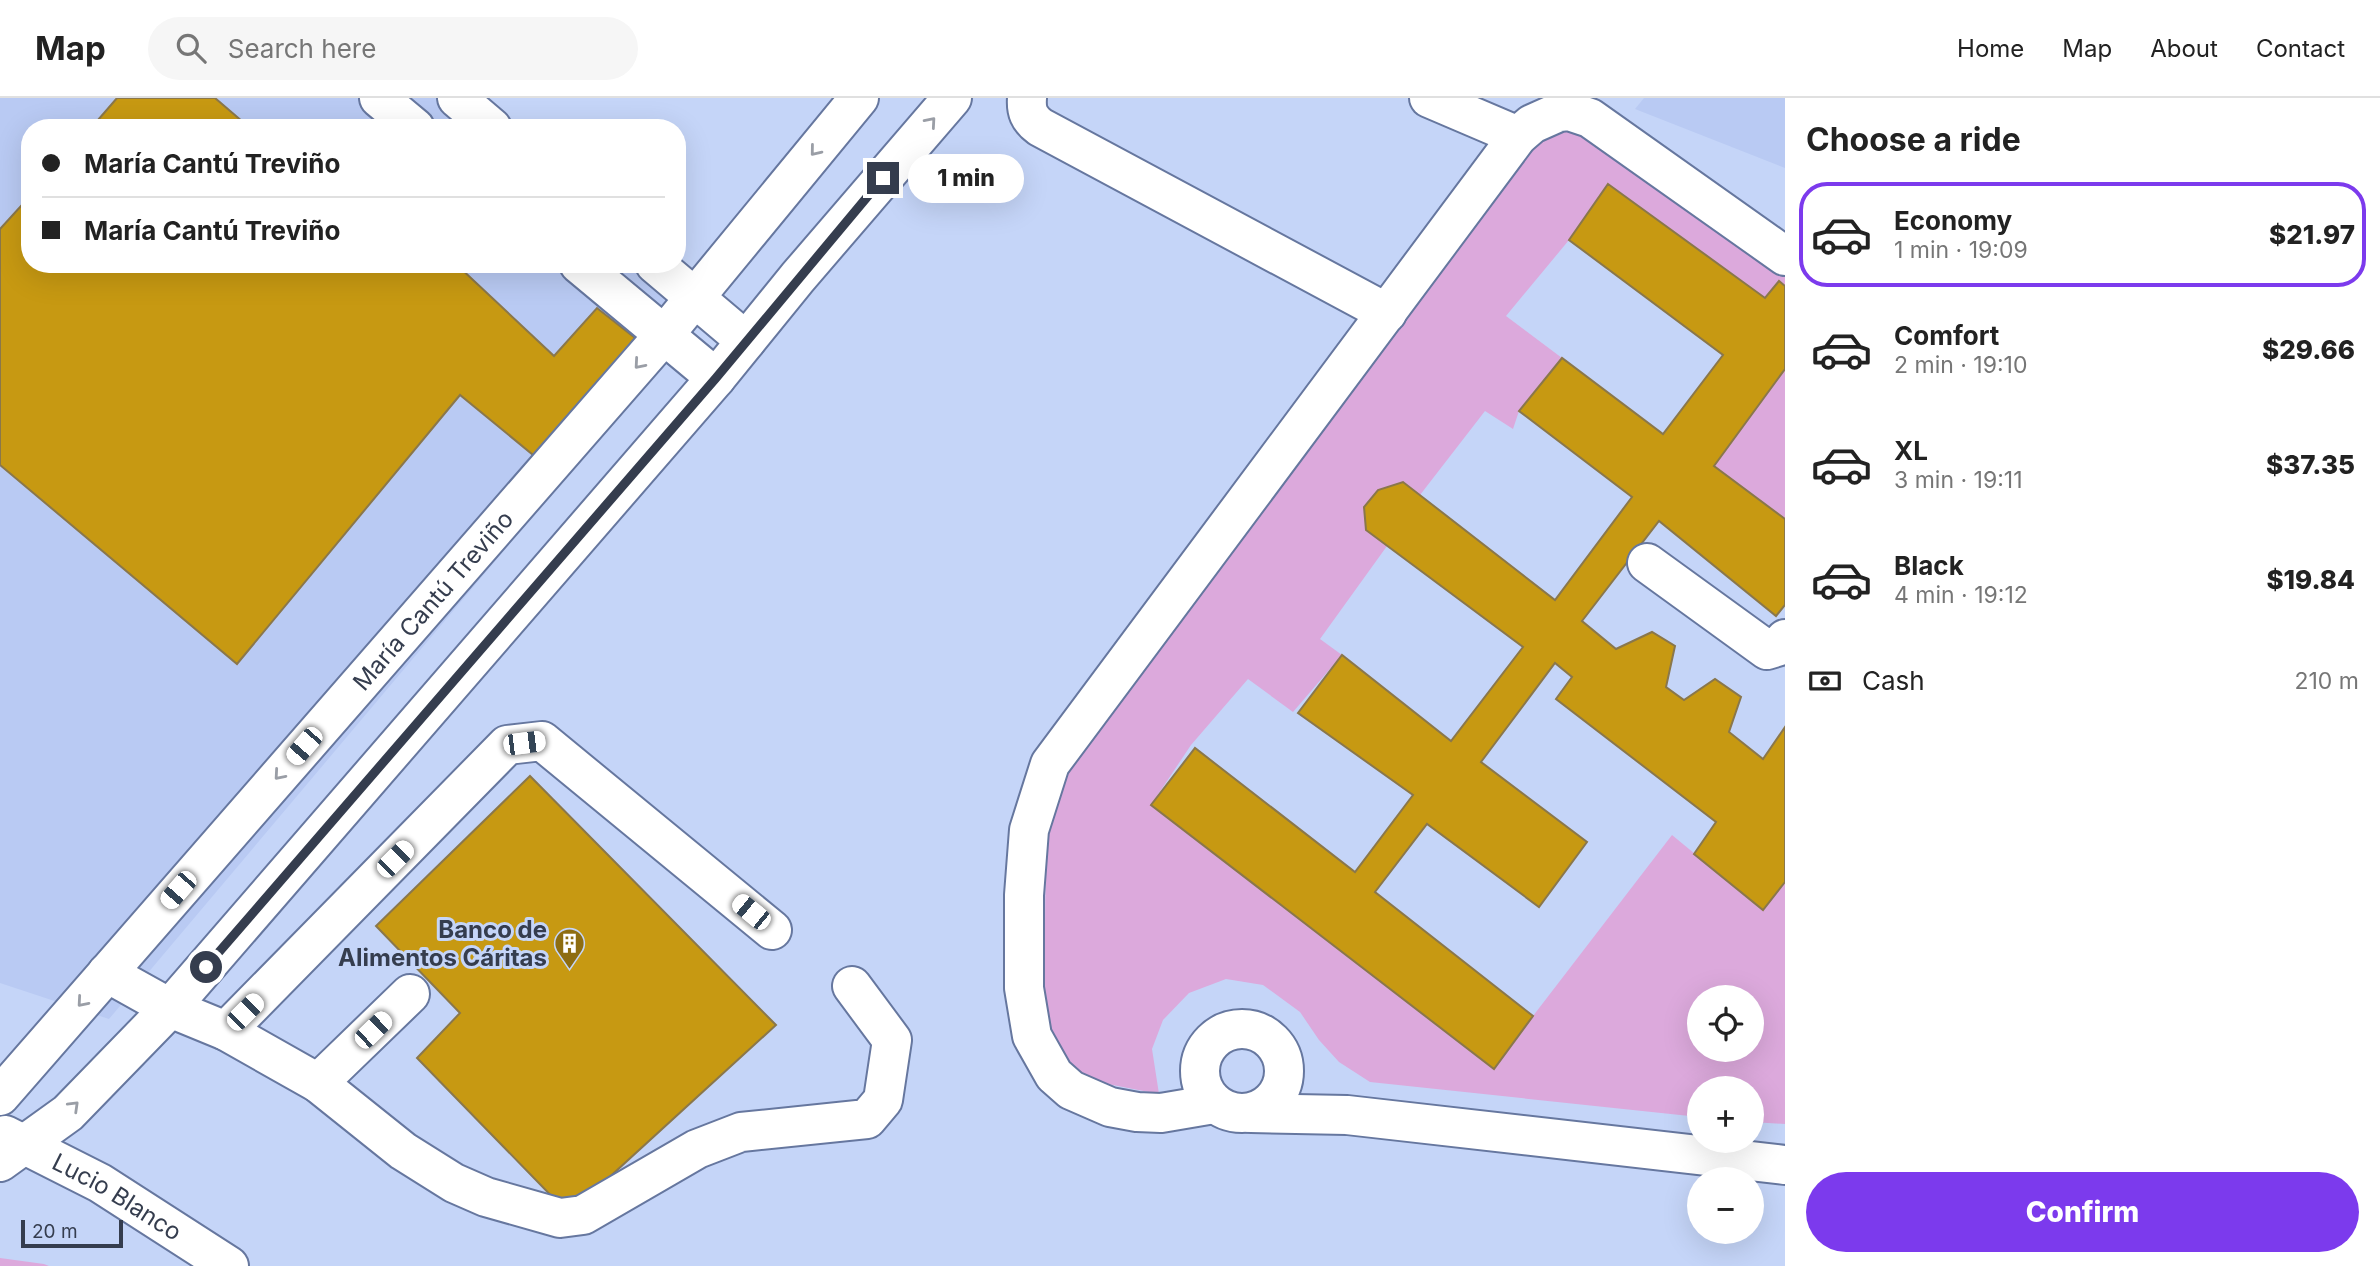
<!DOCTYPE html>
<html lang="en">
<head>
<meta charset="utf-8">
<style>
	:root { --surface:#fff; --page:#f6f6f6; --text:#222; --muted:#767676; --line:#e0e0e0; --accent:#7c3aed }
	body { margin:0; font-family:Inter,sans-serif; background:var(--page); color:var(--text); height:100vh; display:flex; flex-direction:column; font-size:26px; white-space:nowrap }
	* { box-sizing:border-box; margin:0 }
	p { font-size:23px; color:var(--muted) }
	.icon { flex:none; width:38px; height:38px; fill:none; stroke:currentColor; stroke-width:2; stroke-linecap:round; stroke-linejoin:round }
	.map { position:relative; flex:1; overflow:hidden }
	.panel { display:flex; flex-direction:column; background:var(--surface); width:595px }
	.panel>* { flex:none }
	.top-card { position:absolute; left:21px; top:21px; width:665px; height:154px; border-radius:28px; box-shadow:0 7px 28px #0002; display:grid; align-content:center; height:154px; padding:0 21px; background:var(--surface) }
	.fabs { position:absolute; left:1687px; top:887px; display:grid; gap:14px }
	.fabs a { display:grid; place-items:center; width:77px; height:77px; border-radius:50%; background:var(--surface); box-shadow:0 7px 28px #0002; font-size:35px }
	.scale { position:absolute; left:21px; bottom:18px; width:102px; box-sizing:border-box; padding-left:7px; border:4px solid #353d4e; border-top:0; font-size:19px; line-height:24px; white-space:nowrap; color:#353d4e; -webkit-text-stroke:5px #c5d5f8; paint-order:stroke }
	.end { position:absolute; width:32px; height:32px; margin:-16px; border:9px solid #353d4e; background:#fff; box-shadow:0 0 0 4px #fff }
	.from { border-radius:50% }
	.bubble { position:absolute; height:49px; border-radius:24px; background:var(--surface); box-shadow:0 7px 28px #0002; font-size:23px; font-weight:800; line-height:49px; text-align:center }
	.car { position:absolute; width:21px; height:42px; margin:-21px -10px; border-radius:9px; box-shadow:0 0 5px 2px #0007; background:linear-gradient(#fff 24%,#345 0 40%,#fff 0 76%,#345 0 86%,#fff 0) }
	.top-card b { display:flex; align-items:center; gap:24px; height:66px; font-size:26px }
	.top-card b+b { border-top:2px solid var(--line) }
	.top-card i { width:18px; height:18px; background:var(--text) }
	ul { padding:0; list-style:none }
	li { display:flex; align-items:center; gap:21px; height:105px; margin:0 14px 10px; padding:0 7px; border:4px solid transparent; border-radius:28px }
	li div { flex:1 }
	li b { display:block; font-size:26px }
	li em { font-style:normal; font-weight:800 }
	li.on { border-color:var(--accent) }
	li>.icon { width:63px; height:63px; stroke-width:1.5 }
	h2 { padding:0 21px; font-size:32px; line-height:84px }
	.pay { display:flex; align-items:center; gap:18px; height:77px; padding:0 21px; font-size:26px }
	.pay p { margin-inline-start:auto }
	.cta { display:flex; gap:14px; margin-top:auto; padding:14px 21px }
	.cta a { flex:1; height:80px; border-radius:42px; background:var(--accent); color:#fff; font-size:28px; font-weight:800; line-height:80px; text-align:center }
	header { display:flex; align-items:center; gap:42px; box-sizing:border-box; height:98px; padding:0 35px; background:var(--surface); border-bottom:2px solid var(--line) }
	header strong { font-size:33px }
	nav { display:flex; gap:38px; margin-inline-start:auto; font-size:24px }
	.search { width:490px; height:63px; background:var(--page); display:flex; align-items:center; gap:18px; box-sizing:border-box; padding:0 24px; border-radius:38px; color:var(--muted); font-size:26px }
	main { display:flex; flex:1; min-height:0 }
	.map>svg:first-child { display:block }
	.built { fill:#b9caf3 }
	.green { fill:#dca9dc; fill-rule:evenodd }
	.building { fill:#c79912; stroke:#8a774b; stroke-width:2 }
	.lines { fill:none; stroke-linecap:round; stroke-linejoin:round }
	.minor-casing { stroke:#66779f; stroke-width:42 }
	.minor { stroke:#fff; stroke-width:38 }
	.oneway { stroke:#9a9ea6 }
	.route { stroke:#353d4e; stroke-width:9 }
	.labels { text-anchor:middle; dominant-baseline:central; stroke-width:6; stroke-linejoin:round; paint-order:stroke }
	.street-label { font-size:24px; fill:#353d4e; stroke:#c5d5f8 }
	.poi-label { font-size:24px; font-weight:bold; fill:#353d4e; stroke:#c5d5f8; text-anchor:end }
</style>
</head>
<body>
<header>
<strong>Map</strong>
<div class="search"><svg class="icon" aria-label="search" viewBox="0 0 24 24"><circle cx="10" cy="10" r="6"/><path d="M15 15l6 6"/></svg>Search here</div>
<nav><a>Home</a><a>Map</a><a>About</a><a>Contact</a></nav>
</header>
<main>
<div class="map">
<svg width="1785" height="1168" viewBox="0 0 1785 1168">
	<rect width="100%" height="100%" fill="#c5d5f8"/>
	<!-- built -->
	<g class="built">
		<path d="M0,0H472L507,30H30V166H664L711,207L109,921L0,885Z"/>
		<path d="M1644,0H1785V70L1635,11Z"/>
	</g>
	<!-- green -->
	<g class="green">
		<path d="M1573,19L1785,166V188L1779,184L1765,200L1608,86L1569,142L1506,218L1562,260L1519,313L1513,331L1485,313L1420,397L1366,432L1387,448L1320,541L1342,557L1293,614L1248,581L1191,647L1151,707L1533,918L1672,737L1763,812L1785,784V1026L1752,1024V990H1699V1019L1370,984L1339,964L1319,942L1300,914L1263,887L1226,881L1189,895L1163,922L1152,951L1159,996L1092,983L1063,959L1044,923L1046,732L1068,673L1553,21ZM1699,900H1752V952H1699Z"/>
		<path d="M1785,271V421L1714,368Z"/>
		<path d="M0,1160L44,1166L49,1168H0Z"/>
	</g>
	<!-- building -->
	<g class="building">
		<path d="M117,0H215L250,30H91Z"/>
		<path d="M1608,86L1765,200L1779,183L1785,188V271L1714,368L1785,421V507L1776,518L1659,423L1582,523L1616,551L1652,534L1675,548L1666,589L1684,602L1715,581L1741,599L1729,634L1763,661L1785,629V784L1763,812L1694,756L1716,724L1556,601L1572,579L1555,565L1481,664L1587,744L1539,809L1427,726L1375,794L1533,918L1494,971L1151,707L1195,650L1355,774L1413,697L1298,615L1342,557L1451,643L1523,549L1366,432L1364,409L1378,392L1403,384L1555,502L1632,399L1519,313L1562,260L1663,336L1723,257L1569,142Z"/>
		<path d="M30,98V166H456L554,258L597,210L635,240L538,361L460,297L237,566L0,367V131Z"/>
		<path d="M530,678L776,927L569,1116L417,960L460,915L376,828Z"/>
	</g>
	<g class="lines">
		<defs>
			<g id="minor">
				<path d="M379,0L415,30"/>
				<path d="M457,0L492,30"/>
				<path d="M1027,0C1026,13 1029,21 1040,29L1387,215"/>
				<path d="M1429,0L1518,38"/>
				<path d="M579,166L716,280"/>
				<path d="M655,166L746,243"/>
				<path d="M1647,465L1767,552L1780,548L1785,541"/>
				<path d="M107,875L170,910L226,933L318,985L403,1053L454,1085L486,1099L560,1120L583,1117L697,1051L741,1034L867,1021L883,1002L892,942L852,888"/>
				<circle cx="1242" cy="973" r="42"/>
				<path d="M226,933L507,647L542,643L772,832"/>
				<path d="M318,985L410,896"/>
				<path id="s1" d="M0,998L664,237L859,0"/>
				<path d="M1214,1006L1161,1015L1137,1014L1110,1009L1071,992L1054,977L1032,938L1024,890V797L1029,732L1050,666L1518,38L1532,26L1559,14L1569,13L1590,20L1785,158"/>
				<path d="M1251,1015L1347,1017L1785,1067"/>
				<path id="s2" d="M5,1037L100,1085L229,1168"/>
				<path d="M0,1064L68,1015L170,910L716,280L798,179L952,0"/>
			</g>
		</defs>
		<!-- minor casing -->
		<use href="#minor" class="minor-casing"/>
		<!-- minor -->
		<use href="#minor" class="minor"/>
	</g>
	<!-- one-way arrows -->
	<defs><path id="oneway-chevron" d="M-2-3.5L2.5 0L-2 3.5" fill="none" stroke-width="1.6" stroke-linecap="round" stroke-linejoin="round" transform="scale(1.75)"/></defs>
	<g class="oneway">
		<use href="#oneway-chevron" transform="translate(931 24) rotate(-49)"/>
		<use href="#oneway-chevron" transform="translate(815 53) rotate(129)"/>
		<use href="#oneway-chevron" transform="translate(639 266) rotate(131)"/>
		<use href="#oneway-chevron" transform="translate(279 677) rotate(131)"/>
		<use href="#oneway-chevron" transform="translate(82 904) rotate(131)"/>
		<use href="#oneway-chevron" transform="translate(74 1008) rotate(-44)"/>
	</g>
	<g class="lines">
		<!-- route -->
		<path class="route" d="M206,869L716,280L883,80"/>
	</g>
	<!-- icons -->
	<defs>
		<symbol id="building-pin" viewBox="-11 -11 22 30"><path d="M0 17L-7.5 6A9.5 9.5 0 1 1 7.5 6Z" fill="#8e6d11" stroke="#c5d5f8"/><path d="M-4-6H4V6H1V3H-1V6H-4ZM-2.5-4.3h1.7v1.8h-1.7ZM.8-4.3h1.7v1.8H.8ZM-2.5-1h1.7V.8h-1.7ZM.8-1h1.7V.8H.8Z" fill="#fff"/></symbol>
	</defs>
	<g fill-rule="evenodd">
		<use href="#building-pin" x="552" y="828" width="35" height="47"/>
	</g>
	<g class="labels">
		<!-- street labels -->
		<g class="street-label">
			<text stroke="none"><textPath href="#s1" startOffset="658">María Cantú Treviño</textPath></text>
			<text stroke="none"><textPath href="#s2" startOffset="128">Lucio Blanco</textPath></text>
		</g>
		<!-- poi labels -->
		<g class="poi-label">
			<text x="547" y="831">Banco de<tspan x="547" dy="28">Alimentos Cáritas</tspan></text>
		</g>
	</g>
</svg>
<div class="fabs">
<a><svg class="icon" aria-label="locate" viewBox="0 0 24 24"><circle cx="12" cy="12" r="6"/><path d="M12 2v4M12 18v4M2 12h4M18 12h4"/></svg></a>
<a>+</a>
<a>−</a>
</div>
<div class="scale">20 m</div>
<i class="end from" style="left:206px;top:869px"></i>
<i class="end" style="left:883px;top:80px"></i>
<div class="bubble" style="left:908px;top:56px;width:116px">1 min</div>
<i class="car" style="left:524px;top:645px;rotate:83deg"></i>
<i class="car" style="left:304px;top:648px;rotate:221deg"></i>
<i class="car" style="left:395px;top:761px;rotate:45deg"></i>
<i class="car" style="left:178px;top:792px;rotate:221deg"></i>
<i class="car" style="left:751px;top:814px;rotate:309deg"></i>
<i class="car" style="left:245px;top:914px;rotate:45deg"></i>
<i class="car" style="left:373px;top:932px;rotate:46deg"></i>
<div class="top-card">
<b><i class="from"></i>María Cantú Treviño</b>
<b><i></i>María Cantú Treviño</b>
</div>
</div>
<section class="panel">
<h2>Choose a ride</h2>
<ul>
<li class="on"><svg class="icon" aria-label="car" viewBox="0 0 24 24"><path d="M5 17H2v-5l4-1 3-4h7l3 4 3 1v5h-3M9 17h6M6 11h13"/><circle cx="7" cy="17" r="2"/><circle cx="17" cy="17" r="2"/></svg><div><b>Economy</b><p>1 min · 19:09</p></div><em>$21.97</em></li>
<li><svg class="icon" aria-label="car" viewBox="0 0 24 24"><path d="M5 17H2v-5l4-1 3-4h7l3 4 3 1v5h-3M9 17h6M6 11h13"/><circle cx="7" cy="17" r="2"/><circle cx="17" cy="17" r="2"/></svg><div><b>Comfort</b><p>2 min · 19:10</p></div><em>$29.66</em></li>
<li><svg class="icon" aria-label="car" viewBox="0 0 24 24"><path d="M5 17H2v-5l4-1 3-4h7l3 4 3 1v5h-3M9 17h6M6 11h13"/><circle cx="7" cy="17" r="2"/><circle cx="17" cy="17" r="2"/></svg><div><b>XL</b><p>3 min · 19:11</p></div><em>$37.35</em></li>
<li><svg class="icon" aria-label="car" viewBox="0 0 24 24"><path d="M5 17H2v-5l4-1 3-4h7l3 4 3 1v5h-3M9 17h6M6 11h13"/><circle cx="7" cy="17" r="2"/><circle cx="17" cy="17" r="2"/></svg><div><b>Black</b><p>4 min · 19:12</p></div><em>$19.84</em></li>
</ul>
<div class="pay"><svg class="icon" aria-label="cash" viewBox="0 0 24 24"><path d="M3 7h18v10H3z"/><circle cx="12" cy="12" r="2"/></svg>Cash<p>210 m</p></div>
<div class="cta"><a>Confirm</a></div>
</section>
</main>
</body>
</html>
